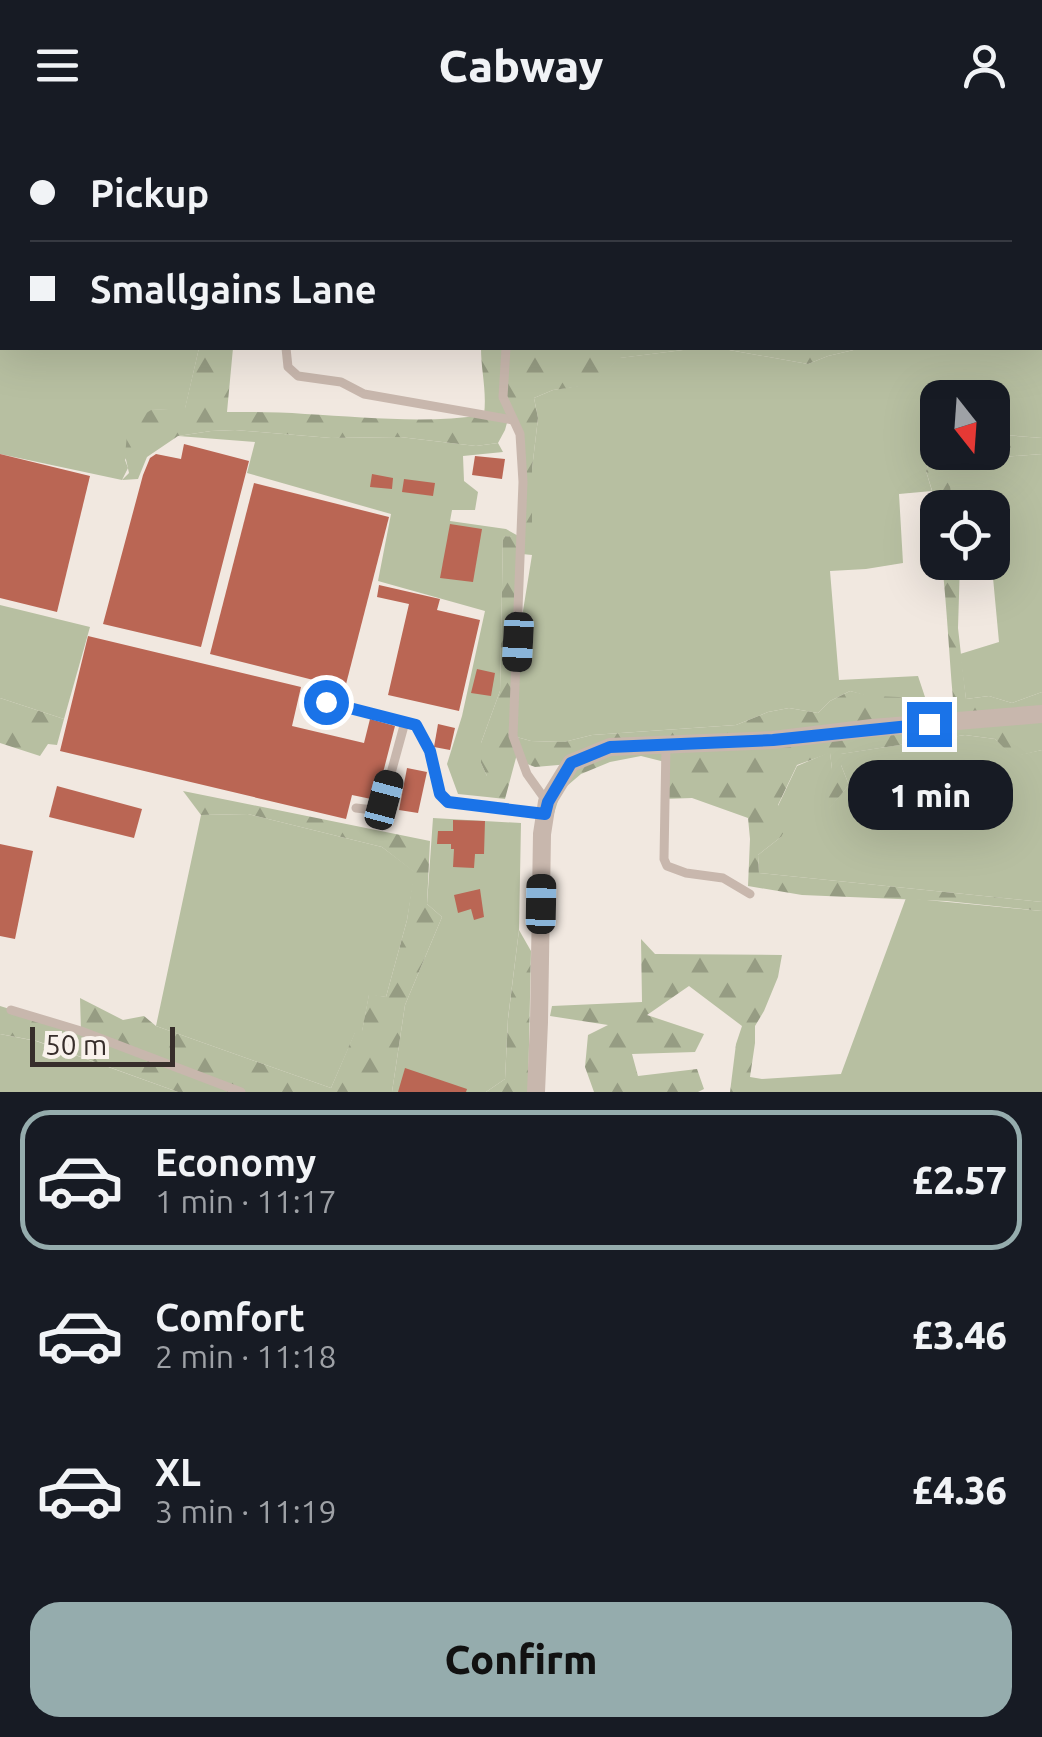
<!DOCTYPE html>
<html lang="en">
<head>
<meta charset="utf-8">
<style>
	:root { --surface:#171b24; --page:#242831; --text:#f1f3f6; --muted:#9ea1a6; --line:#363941; --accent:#95acad }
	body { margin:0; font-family:Ubuntu,sans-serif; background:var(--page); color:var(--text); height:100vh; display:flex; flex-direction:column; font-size:38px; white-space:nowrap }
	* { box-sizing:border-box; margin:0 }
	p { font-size:32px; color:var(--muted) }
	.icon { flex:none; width:55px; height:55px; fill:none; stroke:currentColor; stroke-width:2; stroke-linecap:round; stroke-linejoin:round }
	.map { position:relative; height:962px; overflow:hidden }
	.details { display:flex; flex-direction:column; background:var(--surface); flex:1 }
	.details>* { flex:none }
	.banner { position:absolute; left:0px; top:0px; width:1042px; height:220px; box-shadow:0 10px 40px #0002; display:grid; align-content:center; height:220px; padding:0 30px; background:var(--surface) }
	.needle { width:65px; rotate:163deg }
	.fabs { position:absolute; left:920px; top:250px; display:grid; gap:20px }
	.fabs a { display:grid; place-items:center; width:90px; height:90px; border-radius:20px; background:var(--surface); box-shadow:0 10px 40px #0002; font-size:50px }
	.scale { position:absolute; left:30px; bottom:25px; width:145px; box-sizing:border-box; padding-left:10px; border:5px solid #372e2b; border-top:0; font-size:28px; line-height:35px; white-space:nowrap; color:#372e2b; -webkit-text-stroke:8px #f9f2ec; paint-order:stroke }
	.end { position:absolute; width:45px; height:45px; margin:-22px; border:12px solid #1a73e8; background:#fff; box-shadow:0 0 0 5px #fff }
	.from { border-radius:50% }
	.bubble { position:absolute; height:70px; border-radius:30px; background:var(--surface); box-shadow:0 10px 40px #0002; font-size:32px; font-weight:800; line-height:70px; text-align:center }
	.car { position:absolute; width:30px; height:60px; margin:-30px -15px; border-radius:12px; box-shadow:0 0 8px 2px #0007; background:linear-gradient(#222 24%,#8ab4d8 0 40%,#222 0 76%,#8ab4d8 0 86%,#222 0) }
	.banner b { display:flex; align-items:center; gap:35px; height:95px; font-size:38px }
	.banner b+b { border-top:2px solid var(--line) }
	.banner i { width:25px; height:25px; background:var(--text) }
	ul { padding:18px 0 0; list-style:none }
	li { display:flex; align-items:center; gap:30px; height:140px; margin:0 20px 15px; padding:0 10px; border:5px solid transparent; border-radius:30px }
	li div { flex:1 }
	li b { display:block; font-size:38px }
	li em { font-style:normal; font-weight:800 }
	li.on { border-color:var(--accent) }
	li>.icon { width:90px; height:90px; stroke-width:1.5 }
	.button { display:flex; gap:20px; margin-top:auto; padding:20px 30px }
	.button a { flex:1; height:115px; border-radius:30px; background:var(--accent); color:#111; font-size:40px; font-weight:800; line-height:115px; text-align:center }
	header { display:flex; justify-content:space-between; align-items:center; height:130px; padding:0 30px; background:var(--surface); font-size:45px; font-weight:800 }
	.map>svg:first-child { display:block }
	.grass { fill:#b7bfa1 }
	.forest { fill:url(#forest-firs) }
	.building { fill:#ba6654 }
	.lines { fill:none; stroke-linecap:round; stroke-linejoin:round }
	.lane { stroke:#c8b7ad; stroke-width:9 }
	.street { stroke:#c8b7ad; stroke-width:18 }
	.route { stroke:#1a73e8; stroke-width:12 }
</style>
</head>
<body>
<header><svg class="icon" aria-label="menu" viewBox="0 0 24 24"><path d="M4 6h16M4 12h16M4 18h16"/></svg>Cabway<svg class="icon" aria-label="person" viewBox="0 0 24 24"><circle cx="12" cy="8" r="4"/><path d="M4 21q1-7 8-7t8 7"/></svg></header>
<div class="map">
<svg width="1042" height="962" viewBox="0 0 1042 962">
	<defs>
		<pattern id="forest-firs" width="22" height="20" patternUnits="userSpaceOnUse" patternTransform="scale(2.5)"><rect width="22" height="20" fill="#b7bfa1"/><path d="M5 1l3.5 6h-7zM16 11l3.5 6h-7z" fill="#969c83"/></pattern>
	</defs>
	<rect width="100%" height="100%" fill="#f1e8e0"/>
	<!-- grass -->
	<g class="grass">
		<path d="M0,0H186L212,2H2V218H199L185,279L151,280L125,330L128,338L122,350L0,324Z"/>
		<rect x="541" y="0" width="345" height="2"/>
		<path d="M1040,184H1042V308L993,304L992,268H938L937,319L933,322L926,341L932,361L899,364L903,433L866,439L830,441L839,550L918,546L925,567H871L850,561L830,571L818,583L789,578L768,582L736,595L592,605L564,612L531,611L513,606L518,512L532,425V339L538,288L534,268L553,260L591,254L619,228L699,218H718L808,234L828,226L862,218H1040Z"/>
		<path d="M235,300L331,308L400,307L476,316L498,313L503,322L463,326L464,351L478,362L475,380H452L450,391L506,399L522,408L503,406L500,561L481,613V633L487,646V667L458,664L447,634L462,586L485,481L378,451L391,384L247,343L255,312L178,306L211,301Z"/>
		<path d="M1042,324V562L1012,573L989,566L966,569L960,524L999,512L992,437L960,435V433L992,432V378L953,377L946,335L965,330Z"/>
		<path d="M0,475L90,497L64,589L0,568Z"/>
		<path d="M965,605L995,609L1013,626L1042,620V772L759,743L758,725L781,707L778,676L797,636L830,622L832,639L828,679L849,655L841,635L840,624Z"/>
		<path d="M248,684L382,717L415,742L407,790L386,867L369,865L362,902L355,903L331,958L156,896L201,685Z"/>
		<path d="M433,688L521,693L519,800L508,888L505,949L486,962H392L405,875L442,787L427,774Z"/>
		<path d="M906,768L1042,781V962H762V949L841,944Z"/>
		<path d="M0,904L36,911L178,962H0Z"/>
	</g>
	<!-- forest -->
	<g class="forest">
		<path d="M199,218H233L227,282C253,282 279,282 305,284C365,287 424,294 484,285C487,261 481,241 481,218H699L620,228L591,255L553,260L534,268L538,288L532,339V425L522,424L513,606L531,611L564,612L592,605L736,595L768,582L789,578L818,583L830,571L850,561L871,566L953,569C949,524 947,478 942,433H960L958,498L966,569L989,566L1012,573L1042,562V620L1013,627L995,609L965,605L841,624V635L849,655L828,680L820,675L818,659L832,639L830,623L797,635L778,675L789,693L781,707L758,725L759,743L1042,772V781L946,771L802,765L748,756L750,709L748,688L692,668L664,669L665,632L641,626L610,632L581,644L561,661L548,703L542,704L570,634L535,637L522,632L517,624L505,669L487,667V646L481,633V613L500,561L503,406L521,407L520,304L508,289L505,300L498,313L476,316L400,307L331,308L235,300L211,301L178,306L147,327L138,349L122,350L129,343L125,325L128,295L151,280L185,278Z"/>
		<path d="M718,218H862L828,226L808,234Z"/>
		<path d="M993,304L1042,308V324L965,330L947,335L953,377L938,378L937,395L935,370L926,341L933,321L937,319L938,322H992Z"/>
		<path d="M0,568L64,589L57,615L48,614L40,626L0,613Z"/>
		<path d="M183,661L430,711L427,774L442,787L405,875L392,962H178L37,911L0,904V876L81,901L80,868L123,890L144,886L156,896L331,958L355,902L362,901L369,864L386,867L407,790L414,742L382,717L248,684L201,685Z"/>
		<path d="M519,800L531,821L528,962H486L505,949L508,889Z"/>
		<path d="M641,809L655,824L782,825L778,847L764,881L755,896V913L750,947L762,949V962H730L736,914L742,896L689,856L647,885L704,904L695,922L632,924L638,946L697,939L704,959L698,962H594L585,937L588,905L608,895L550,886L552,876L642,872Z"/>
	</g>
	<!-- building -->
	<g class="building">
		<path d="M184,314L249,331L201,517L103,494L143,345L150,328L156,324L181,329Z"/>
		<path d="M0,324L90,346L57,482L0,468Z"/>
		<path d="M475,326L505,329L502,349L472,345Z"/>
		<path d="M372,344L393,348L392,359L370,357Z"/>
		<path d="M404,349L435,353L433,366L402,362Z"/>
		<path d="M254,353L389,387L345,558L210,524Z"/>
		<path d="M450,394L482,399L473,452L440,448Z"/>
		<path d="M379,455L440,469L437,480L480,490L459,581L388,565L409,474L377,467Z"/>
		<path d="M88,506L301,557L292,596L364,613L370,589L395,596L376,670L352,665L346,689L60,621Z"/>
		<path d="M477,539L495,543L491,566L471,563Z"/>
		<path d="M438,594L455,598L450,620L434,617Z"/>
		<path d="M407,638L427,642L418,683L399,680Z"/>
		<path d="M57,656L142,679L134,708L49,687Z"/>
		<path d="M453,690L485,691L484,724H475L474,738L453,737L454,719H451V714H437L438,701H453Z"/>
		<path d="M0,714L33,721L15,809L0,806Z"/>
		<path d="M480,759L484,787L474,790L471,779L458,783L454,765Z"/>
		<path d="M405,938L467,959L466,962H398Z"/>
	</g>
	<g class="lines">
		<!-- lane -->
		<g class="lane">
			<path d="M277,0V2"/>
			<path d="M511,0V2"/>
			<path d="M835,2V0"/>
			<path d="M286,218L288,237L298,246L341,252L364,264L513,290"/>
			<path d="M506,218L503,267L520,304L523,352L513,606L527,644L547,672"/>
			<path d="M326,572L416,595L429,621L440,664L448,672L545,685"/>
			<path d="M666,614L664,729L667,736L686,743L723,748L750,764"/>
			<path d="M356,678L373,680L382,676L405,592"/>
			<path d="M11,880L81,901L241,962"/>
		</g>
		<!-- street -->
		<path class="street" d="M536,962L539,892L542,704L547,672L571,633L610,617L773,610L872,598L1042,584"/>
	</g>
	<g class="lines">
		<!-- route -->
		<path class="route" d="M326,572L416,595L430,621L440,664L448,672L545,684L548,672L571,633L610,617L773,610L929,594"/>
	</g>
</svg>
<div class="fabs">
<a><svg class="needle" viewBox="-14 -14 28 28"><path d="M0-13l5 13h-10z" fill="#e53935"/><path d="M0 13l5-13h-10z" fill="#9ea1a6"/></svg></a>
<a><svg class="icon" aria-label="locate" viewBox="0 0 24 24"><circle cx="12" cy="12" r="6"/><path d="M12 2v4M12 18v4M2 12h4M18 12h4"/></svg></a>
</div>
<div class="scale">50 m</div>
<i class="end from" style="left:326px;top:572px"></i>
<i class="end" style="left:929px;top:594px"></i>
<div class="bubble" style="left:848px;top:630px;width:165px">1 min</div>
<i class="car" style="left:518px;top:512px;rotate:183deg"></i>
<i class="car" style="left:384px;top:670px;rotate:15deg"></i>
<i class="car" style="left:541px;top:774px;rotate:1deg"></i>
<div class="banner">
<b><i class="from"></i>Pickup</b>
<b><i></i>Smallgains Lane</b>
</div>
</div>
<section class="details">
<ul>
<li class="on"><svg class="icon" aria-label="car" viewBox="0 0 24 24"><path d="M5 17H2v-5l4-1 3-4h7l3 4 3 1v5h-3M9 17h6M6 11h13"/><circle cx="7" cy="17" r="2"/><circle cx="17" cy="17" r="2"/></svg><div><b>Economy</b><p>1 min · 11:17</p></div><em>£2.57</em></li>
<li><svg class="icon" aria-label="car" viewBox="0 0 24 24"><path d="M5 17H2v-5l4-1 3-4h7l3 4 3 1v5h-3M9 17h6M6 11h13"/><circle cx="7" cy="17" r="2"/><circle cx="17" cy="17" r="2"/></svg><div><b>Comfort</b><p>2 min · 11:18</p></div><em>£3.46</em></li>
<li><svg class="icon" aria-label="car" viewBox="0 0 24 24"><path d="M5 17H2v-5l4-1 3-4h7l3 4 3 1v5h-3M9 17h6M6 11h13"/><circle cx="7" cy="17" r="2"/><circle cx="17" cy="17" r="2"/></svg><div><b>XL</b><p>3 min · 11:19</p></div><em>£4.36</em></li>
</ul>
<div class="button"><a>Confirm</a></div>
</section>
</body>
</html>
